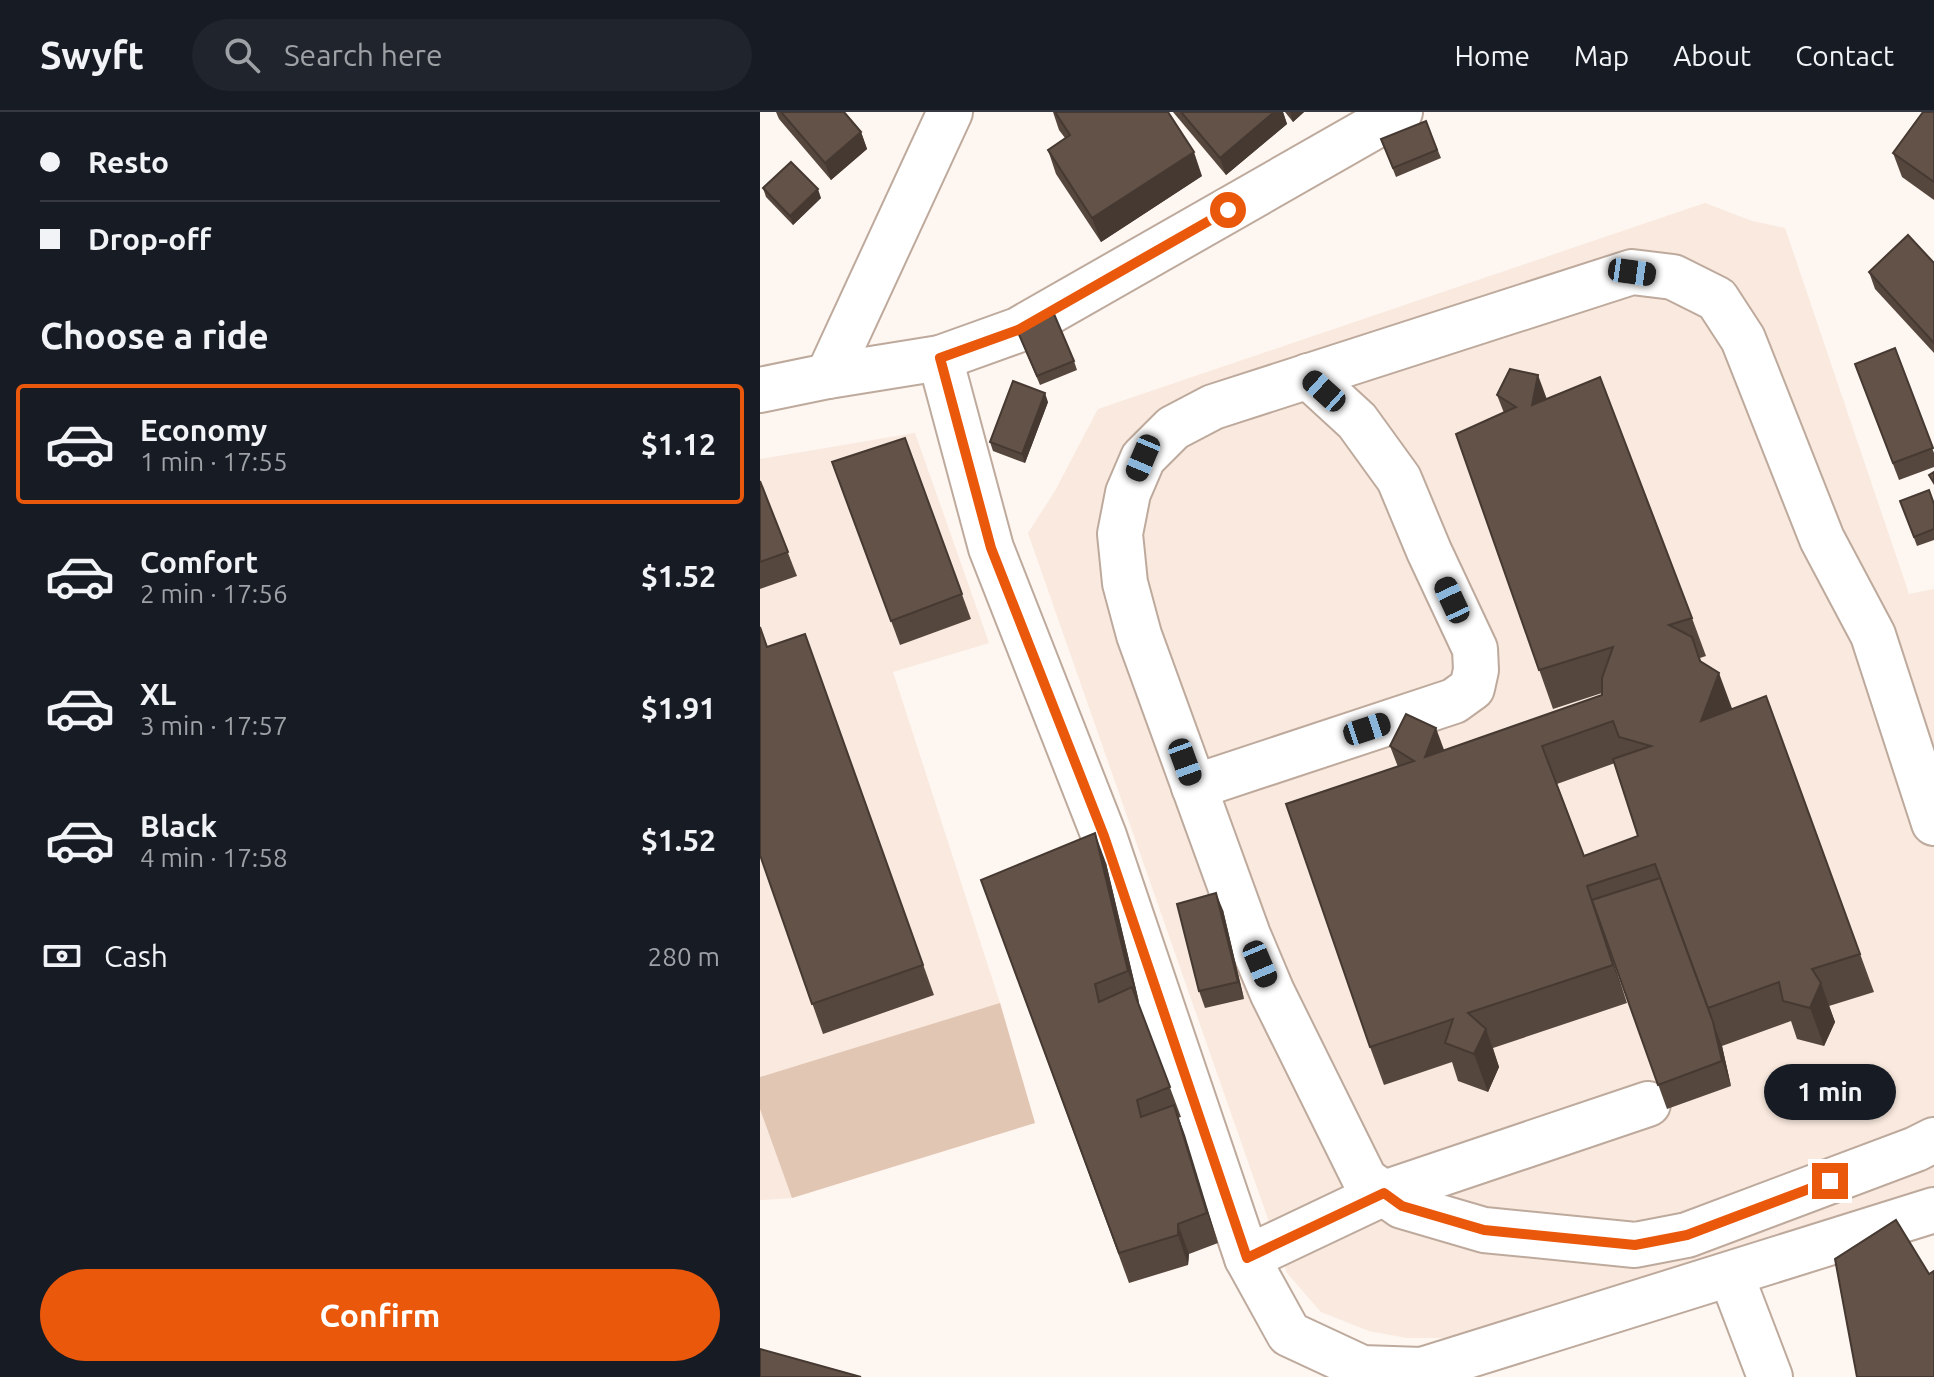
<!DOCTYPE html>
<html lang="en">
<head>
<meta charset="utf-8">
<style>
	:root { --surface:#171b24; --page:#20242c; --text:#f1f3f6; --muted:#9ea1a6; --line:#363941; --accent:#ea580c }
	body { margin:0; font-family:Ubuntu,sans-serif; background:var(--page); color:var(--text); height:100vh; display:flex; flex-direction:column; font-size:30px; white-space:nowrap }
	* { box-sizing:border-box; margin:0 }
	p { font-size:26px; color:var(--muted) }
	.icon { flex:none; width:44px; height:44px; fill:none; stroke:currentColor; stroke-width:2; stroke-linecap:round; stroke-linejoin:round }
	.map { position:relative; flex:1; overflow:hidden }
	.side { display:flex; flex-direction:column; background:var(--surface); width:760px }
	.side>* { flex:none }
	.hud { display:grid; align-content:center; height:176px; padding:0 40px; background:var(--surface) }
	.end { position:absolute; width:36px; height:36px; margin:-18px; border:10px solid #ea580c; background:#fff; box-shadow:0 0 0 4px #fff }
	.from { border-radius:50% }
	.bubble { position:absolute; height:56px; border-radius:28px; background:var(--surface); box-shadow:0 2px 6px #0004; font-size:26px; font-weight:700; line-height:56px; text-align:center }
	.car { position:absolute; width:24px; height:48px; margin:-24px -12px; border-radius:10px; box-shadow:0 0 6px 2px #0007; background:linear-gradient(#222 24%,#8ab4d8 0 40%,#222 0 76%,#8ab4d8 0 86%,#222 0) }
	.hud b { display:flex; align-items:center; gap:28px; height:76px; font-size:30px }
	.hud b+b { border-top:2px solid var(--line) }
	.hud i { width:20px; height:20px; background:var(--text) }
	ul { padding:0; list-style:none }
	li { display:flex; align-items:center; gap:24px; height:120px; margin:0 16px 12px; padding:0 24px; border:4px solid transparent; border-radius:8px }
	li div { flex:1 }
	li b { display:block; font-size:30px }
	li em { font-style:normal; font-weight:700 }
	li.active { border-color:var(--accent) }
	li>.icon { width:72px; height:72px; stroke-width:1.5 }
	h2 { padding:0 40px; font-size:36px; line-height:96px }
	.pay { display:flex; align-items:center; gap:20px; height:88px; padding:0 40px; font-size:30px }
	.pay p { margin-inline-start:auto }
	.button { display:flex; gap:16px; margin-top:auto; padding:16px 40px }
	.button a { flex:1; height:92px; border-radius:48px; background:var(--accent); color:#fff; font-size:32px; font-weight:700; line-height:92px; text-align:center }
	header { display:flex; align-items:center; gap:48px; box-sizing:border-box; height:112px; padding:0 40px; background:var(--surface); border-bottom:2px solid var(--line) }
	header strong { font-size:38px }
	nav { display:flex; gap:44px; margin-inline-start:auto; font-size:28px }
	.search { width:560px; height:72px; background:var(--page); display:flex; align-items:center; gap:20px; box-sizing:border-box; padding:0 28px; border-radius:44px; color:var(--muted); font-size:30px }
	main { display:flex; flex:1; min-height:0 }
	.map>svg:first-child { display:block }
	.built { fill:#f9e9de }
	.green { fill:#e2c6b4 }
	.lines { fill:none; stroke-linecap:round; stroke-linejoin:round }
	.minor-casing { stroke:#beaa9d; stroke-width:48 }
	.minor { stroke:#fff; stroke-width:44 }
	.wall { fill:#55473d; fill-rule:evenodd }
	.shaded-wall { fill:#453932 }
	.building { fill:#635247; stroke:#453932; stroke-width:2; fill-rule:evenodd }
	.route { stroke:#ea580c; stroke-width:10 }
</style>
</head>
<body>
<header>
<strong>Swyft</strong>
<div class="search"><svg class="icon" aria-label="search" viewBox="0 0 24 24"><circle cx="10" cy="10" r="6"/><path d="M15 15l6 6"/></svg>Search here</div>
<nav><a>Home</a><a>Map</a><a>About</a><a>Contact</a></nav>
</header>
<main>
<section class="side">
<div class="hud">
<b><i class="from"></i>Resto</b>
<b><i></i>Drop-off</b>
</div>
<h2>Choose a ride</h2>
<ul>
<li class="active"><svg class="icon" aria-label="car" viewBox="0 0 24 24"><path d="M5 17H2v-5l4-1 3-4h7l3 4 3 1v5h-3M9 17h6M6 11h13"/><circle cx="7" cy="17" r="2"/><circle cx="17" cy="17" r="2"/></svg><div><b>Economy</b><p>1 min · 17:55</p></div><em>$1.12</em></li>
<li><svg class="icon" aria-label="car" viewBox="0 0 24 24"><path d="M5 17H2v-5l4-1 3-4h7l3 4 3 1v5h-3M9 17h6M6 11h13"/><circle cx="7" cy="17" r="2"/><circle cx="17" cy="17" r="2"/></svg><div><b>Comfort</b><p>2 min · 17:56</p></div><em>$1.52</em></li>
<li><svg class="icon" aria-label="car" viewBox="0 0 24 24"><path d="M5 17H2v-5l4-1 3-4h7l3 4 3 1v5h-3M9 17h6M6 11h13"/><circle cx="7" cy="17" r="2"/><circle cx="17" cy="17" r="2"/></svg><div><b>XL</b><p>3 min · 17:57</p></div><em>$1.91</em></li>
<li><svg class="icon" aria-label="car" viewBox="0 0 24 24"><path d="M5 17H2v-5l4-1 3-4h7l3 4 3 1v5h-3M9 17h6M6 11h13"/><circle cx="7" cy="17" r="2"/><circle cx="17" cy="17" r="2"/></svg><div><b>Black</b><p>4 min · 17:58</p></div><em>$1.52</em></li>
</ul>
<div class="pay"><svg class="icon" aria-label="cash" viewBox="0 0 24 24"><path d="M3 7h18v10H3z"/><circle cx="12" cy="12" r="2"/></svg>Cash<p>280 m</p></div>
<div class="button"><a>Confirm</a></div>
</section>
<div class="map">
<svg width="1174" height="1265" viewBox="0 0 1174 1265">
	<rect width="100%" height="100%" fill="#fef6f0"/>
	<!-- built -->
	<g class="built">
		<path d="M945,91L992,109L1025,116L1149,482L1174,477V1074L743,1216L684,1226H647L609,1219L561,1200L527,1161L268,421L295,379L338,297Z"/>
		<path d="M155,321L229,531L133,560L240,891L275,1011L32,1086L0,1088V347Z"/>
	</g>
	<!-- green -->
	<path class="green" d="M240,891L275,1011L32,1086L0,997V965Z"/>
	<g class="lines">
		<defs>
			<g id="minor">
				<path d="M180,246L231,436L344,724L487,1146L529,1222L602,1256L662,1258L1174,1098"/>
				<path d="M68,264L190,0"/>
				<path d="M0,278L68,264L180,246L258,218L640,0"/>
				<path d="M434,675L694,589L712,576L716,558L715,537L669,439L639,367L597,309L548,264"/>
				<path d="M1174,711L1113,523L1062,427L983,227L957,187L913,165L872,160L453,295L413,316L383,346L368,381L360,422L365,471L379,523L488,823L512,880L605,1068L642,1094L724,1118L875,1133L927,1123L1156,1037L1174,1028"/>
				<path d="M487,1146L624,1081L888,992"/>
				<path d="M971,1163L1010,1265"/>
			</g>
		</defs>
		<!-- minor casing -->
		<use href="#minor" class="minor-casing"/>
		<!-- minor -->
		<use href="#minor" class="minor"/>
	</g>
	<!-- wall -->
	<g class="wall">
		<path d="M16,0H84L101,20L107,37L71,68L19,7Z"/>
		<path d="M293,0H295L442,64L341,130L296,62L288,38L305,26L299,18Z"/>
		<path d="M413,0H523L527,12L466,63Z"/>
		<path d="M525,0H544L533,10Z"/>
		<path d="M1174,0V88L1142,65L1133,41Z"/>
		<path d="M666,9L681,46L636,65L621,27Z"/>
		<path d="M3,76L61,86L33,113L6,85Z"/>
		<path d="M1174,151V241L1115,177L1109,160Z"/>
		<path d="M260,226L314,249L317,258L280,273Z"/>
		<path d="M1135,236L1174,341V355L1139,368L1095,252Z"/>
		<path d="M737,283L787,287L932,506L946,544L940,546L941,550L972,597L1006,584L1114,880L1069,894L1075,910L1064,934L1037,927L1031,909L962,934L971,974L907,997L842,817L867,891L733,936L739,955L728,980L698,969L692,950L624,973L610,935L638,655L630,634L684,638L842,583V581L793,597L696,322L744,301ZM855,651L878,724L824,744L797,672Z"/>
		<path d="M288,290L265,351L233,339L230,330Z"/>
		<path d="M145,326L211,507L140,533L72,350Z"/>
		<path d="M0,369L37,464L0,477Z"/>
		<path d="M1140,389L1174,392V428L1157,434Z"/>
		<path d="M45,522L174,883L63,922L0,743L7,535Z"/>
		<path d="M346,751L379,890H378L421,1005L418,1006L458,1131L429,1142L428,1153L369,1171L221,768Z"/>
		<path d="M463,798L484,887L445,896L439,879Z"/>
	</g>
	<!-- shaded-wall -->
	<g class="shaded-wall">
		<path d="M514,0H523L527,12L466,63L460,46Z"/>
		<path d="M530,0H544L533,10Z"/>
		<path d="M101,20L107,37L71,68L65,51Z"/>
		<path d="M434,40L442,64L341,130L332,106Z"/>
		<path d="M58,77L61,86L33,113L30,104Z"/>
		<path d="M778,263L792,301L772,293Z"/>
		<path d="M285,281L288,290L265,351L262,342Z"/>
		<path d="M959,561L973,599L941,609L952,580Z"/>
		<path d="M676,616L690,654L665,645Z"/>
		<path d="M335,721L346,751L379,890L368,859Z"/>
		<path d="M827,774L841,813L867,891L853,853Z"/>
		<path d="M456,781L463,798L484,887L478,870Z"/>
		<path d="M1061,871L1075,910L1064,934L1050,896Z"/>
		<path d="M953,910L962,934L971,974L962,949Z"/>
		<path d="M726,917L739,955L728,980L714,942Z"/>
		<path d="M414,993L425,1023L458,1131L447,1101Z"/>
		<path d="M418,1112L429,1142L428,1153L418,1123Z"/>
	</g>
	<!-- building -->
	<g class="building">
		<path d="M21,0H84L101,20L65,51Z"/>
		<path d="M295,0H408L434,40L332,106L288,38L310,23Z"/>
		<path d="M421,0H514L460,46Z"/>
		<path d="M1163,0H1174V70L1133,41Z"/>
		<path d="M666,9L677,38L633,56L621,27Z"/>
		<path d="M31,50L58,77L30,104L3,76Z"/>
		<path d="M1148,123L1174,151V231L1109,160Z"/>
		<path d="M294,202L314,249L277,264L257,218Z"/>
		<path d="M1135,236L1173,336L1133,351L1095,252Z"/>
		<path d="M750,257L778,263L772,293L840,265L932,506L909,513L932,525L940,549L959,561L941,609L1006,584L1100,842L1052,857L1061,871L1050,896L1023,889L1019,870L948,896L895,752L827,774L853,853L708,901L726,917L714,942L685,931L693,907L610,935L526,692L654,649L630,634L646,602L676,616L665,645L842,583V566L853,535L779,558L696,322L756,295L737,283ZM853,609L859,625L891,634L853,647L878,724L824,744L782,634Z"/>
		<path d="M253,269L285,281L262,342L230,330Z"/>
		<path d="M145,326L202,482L131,509L72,350Z"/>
		<path d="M1174,360V371L1169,363Z"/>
		<path d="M0,369L28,440L0,450Z"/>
		<path d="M1169,378L1174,392V417L1154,425L1140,389Z"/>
		<path d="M0,515L7,535L45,522L163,853L52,892L0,743Z"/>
		<path d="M335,721L368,859L335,872L339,890L372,875L410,975L377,988L381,1005L414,993L447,1101L418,1112V1123L359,1141L221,768Z"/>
		<path d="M900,766L953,910L962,949L898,973L832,788Z"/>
		<path d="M456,781L478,870L439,879L417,792Z"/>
		<path d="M1136,1108L1169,1162L1174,1159V1265H1097L1075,1147Z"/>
		<path d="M0,1237L101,1265H0Z"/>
	</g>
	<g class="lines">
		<!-- route -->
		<path class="route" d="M468,98L258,218L180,246L231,436L344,724L487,1146L624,1081L642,1094L724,1118L875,1133L927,1123L1070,1069"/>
	</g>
</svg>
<i class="end from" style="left:468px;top:98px"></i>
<i class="end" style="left:1070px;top:1069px"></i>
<div class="bubble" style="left:1004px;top:952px;width:132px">1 min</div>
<i class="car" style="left:872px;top:160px;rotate:98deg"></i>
<i class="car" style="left:564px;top:279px;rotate:312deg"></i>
<i class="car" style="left:383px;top:346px;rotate:203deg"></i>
<i class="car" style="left:692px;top:488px;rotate:335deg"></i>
<i class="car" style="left:607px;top:617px;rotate:72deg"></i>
<i class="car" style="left:425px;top:650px;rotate:160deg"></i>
<i class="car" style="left:500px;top:852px;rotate:157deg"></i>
</div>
</main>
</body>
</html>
